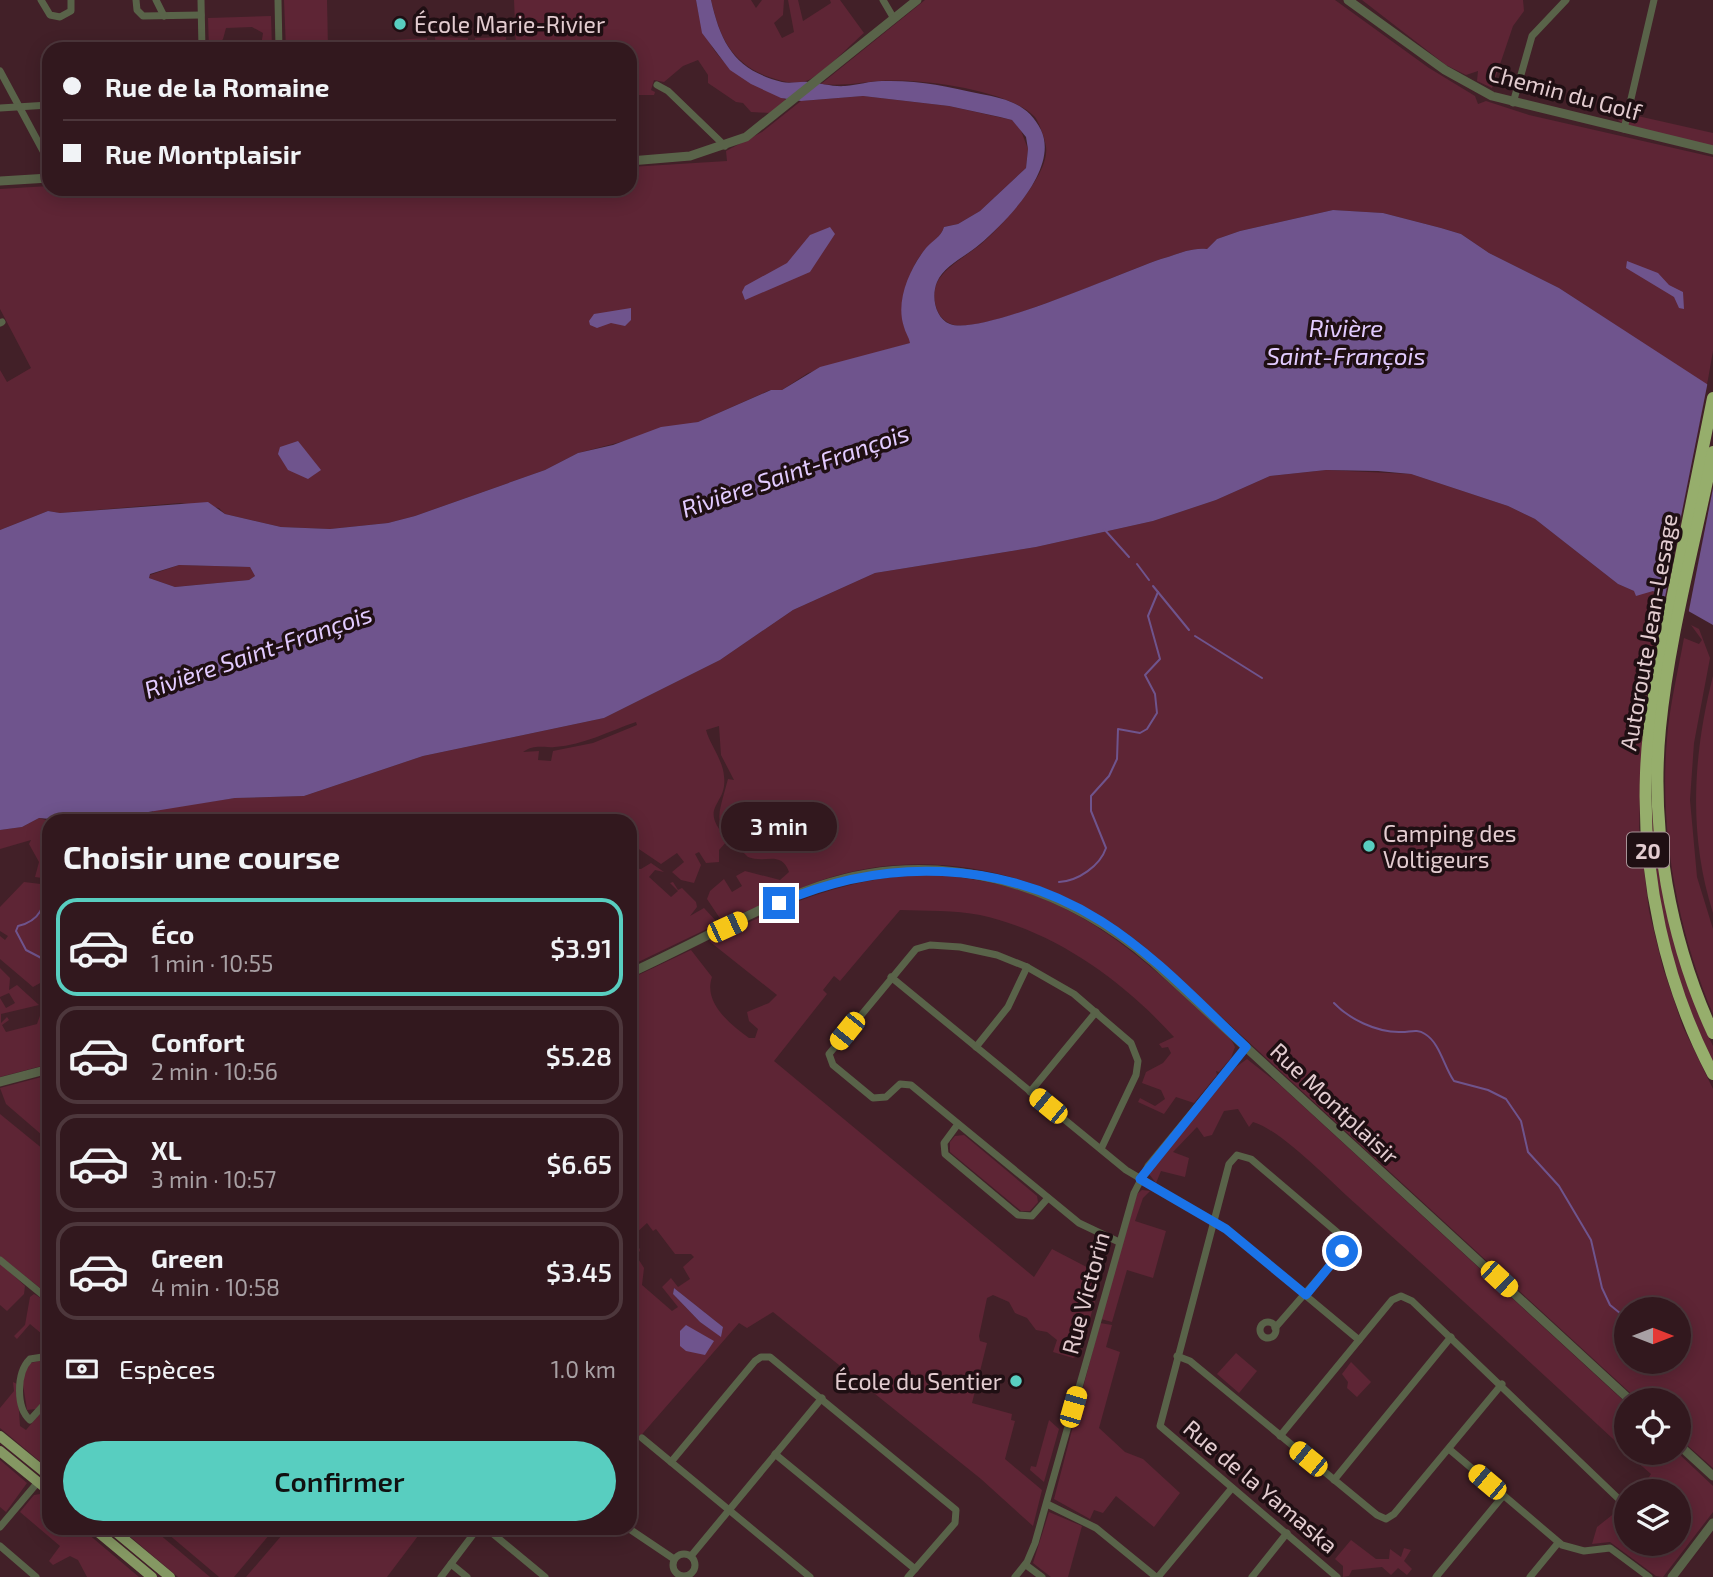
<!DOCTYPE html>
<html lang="fr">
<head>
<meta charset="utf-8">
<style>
	:root { --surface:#32181e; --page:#3a2127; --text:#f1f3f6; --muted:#a8a0a4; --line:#4d373c; --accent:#58cec0 }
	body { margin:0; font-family:"Exo 2",sans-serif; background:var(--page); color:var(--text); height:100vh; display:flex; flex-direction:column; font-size:26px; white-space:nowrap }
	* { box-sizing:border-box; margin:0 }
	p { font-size:23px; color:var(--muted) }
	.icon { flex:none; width:38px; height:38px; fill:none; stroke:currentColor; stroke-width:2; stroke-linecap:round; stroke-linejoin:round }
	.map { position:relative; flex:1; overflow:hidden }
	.details { position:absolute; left:42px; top:814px; width:595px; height:721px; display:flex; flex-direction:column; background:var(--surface); border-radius:21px; box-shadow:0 4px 18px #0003,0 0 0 2px var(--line) }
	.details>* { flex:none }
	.hud { position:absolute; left:42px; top:42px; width:595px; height:154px; border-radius:21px; box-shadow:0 4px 18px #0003,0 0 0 2px var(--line); display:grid; align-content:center; height:154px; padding:0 21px; background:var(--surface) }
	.needle { width:46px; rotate:90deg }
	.buttons { position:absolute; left:1614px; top:1297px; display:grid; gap:14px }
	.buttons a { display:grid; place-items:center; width:77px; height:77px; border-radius:50%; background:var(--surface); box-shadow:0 4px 18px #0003,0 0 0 2px var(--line); font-size:35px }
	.end { position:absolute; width:32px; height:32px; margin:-16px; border:9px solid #1a73e8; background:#fff; box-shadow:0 0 0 4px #fff }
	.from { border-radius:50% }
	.bubble { position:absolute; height:49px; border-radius:24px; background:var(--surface); box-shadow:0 4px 18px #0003,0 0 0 2px var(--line); font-size:23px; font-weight:600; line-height:49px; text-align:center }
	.car { position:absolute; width:21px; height:42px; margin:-21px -10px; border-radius:9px; box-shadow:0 0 5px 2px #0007; background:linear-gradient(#f5c518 24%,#345 0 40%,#f5c518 0 76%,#345 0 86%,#f5c518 0) }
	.hud b { display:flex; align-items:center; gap:24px; height:66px; font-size:26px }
	.hud b+b { border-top:2px solid var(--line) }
	.hud i { width:18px; height:18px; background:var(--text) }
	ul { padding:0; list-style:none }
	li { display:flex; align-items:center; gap:21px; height:98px; margin:0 14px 10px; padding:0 7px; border:4px solid var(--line); border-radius:21px }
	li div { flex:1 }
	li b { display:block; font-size:26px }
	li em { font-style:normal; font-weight:600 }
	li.active { border-color:var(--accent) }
	li>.icon { width:63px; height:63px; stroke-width:1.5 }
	h2 { padding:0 21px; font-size:32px; line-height:84px }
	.pay { display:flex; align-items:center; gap:18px; height:77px; padding:0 21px; font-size:26px }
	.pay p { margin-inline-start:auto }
	.button { display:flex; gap:14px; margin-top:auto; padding:14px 21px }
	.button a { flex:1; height:80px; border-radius:42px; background:var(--accent); color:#111; font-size:28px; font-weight:600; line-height:80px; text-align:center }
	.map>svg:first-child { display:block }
	.green { fill:#5e2535; fill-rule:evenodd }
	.water { fill:#6f548d; fill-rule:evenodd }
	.pier { fill:#422028 }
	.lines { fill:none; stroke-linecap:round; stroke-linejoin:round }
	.stream { stroke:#6f548d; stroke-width:2 }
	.minor { stroke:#596349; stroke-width:7 }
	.tertiary { stroke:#596349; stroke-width:9 }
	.primary { stroke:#859863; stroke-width:10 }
	.motorway { stroke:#96ae6c; stroke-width:12 }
	.route { stroke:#1a73e8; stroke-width:9 }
	.poi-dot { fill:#58cec0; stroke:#1f0f13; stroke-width:2.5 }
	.labels { text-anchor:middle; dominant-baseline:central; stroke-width:7; stroke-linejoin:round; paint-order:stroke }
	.shield { fill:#1f0f13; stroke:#a89397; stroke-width:2 }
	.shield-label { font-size:21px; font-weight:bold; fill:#e3ccd0 }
	.poi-label { font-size:23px; fill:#e3ccd0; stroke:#1f0f13; text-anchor:start }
	.street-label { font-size:23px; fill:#e3ccd0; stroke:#1f0f13 }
	.water-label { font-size:24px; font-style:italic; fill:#e2cbff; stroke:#1f0f13 }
</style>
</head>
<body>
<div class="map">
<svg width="1713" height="1577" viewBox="0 0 1713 1577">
	<rect width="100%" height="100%" fill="#422028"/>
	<!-- green -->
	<g class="green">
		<path d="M284,0H327L328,49H286Z"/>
		<path d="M514,0H696C707,63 734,72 786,100L770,113L751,112L743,103L736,102L708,83V75L698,60L683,66L664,82L654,80L651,90L655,92L654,95H630V49H516Z"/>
		<path d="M711,0H751L756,8L762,0H784L783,15L774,23L782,38L794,32L788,0H798L803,21L831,3L830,0H840L864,33C851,44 820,77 806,81C793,85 781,81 769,77C731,63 720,38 711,0Z"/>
		<path d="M925,0H1335L1429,68L1475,96L1478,104L1486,101L1529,115L1713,157V351L1707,385L1559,288L1489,253L1461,234L1441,228L1383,213L1333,210L1240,231L1217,239L1207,249C1191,247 1176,255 1161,259C1122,272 982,336 951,324C934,318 930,292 939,279C950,264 966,256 980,245C1001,227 1050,175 1046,147C1045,139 1039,122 1035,117C1008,89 917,78 879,81C858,83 841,86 821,84Z"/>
		<path d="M1362,0H1523L1524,11L1513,26L1492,88L1477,81L1478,71L1466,75L1446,65Z"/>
		<path d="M271,16L272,49L261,46L263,33L252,27L226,28L223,39L215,49H209L208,18Z"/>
		<path d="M435,37L468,38V42H475V38L506,37L507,48L436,49Z"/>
		<path d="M427,38V49H355V41L387,40V45L393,44L394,40Z"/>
		<path d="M863,96L949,106L1012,120L1020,128L1028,149L1026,168L980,211L958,224L944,227C941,238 930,243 923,252C900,280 907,309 910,343L808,373L782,390H770L698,422L578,453L545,470L415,516L388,523L330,529L281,527L225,514L219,508L180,503L60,513L48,511L0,530V370L7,382L31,368L0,309V189L49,186V189H630V167L727,161L726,151L762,132L801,101Z"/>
		<path d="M1620,112L1713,133V146L1625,125L1618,120Z"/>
		<path d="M1326,470L1411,474L1508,506L1535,519L1618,584L1634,591H1653L1665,598L1643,716L1639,828L1649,911L1663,968L1683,1027L1713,1089V1468L1678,1437V1400H1638L1154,955C1069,880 947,844 835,876C796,887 760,909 721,920L707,899L710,891L724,879L732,892L742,886L736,876L745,871L780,880L789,872C781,850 765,864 748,857C713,821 715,827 728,779L734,780L721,755L719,726L706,730C710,745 723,760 724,776C728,807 696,805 728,840L719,850V862L706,863L699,852L695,854L701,865L694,883L681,880L672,872L684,862L677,853L661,864L630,843V821H617L612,813L608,818L611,821H154L153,810L235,798L304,796L423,756L604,718L720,660L793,610L875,573L1036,547L1153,521L1216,500L1270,476ZM636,722L637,725L593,743L553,751L551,761L538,760L539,751L523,752C535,744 542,748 555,747C584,745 609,731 636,722ZM1626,1309H1678V1362H1626Z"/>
		<path d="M179,565L250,567L255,576L249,580L175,587L149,578L150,575Z"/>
		<path d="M1691,625L1699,629L1710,658L1694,743L1690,800L1697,877L1713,929V1014C1677,929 1659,830 1667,738C1670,704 1678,671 1684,638L1699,644L1702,640Z"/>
		<path d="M1713,676V913C1688,835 1693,754 1713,676Z"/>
		<path d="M1654,769L1657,837L1704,1027L1713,1046V1062C1669,972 1645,869 1654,769Z"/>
		<path d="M39,818L49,821V879L35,877L39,862L29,844L31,840L0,849V830L22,827Z"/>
		<path d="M651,863L664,872L655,870L649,877L671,897L678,891L670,883L673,882L678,890L682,888L696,902L697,907L690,916L704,908L716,921L711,927L630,966V868L641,869Z"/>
		<path d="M934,875C1045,882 1111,928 1190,1002C1203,1015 1228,1030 1235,1047L1231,1058L1219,1072L1216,1071L1217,1075L1194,1103L1176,1097L1164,1114L1138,1102L1140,1098L1155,1106L1165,1099L1161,1090L1142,1083L1146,1072L1163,1063L1171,1053L1168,1047L1162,1048L1159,1044L1174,1037C1123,981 1056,932 980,915C955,910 926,911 900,910L840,981L834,976L823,990L827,994L774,1061L1034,1277L1052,1249L1102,1275L1080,1355L1073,1358L1053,1352L1057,1340L1047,1332L1036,1330L1027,1318L1015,1313L1009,1302L993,1295L987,1298L979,1336L980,1341L987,1343L972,1403L1012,1414L1011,1420L1015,1421L1005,1459L1042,1490L1033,1526L981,1479L773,1312L747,1328L739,1323L637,1440L639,1442L630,1453V979L691,950L712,977C703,1003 730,1024 749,1038H755L758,1029L749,1021L747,1012L769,1003L777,995L709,941C785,905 847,875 934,875ZM647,1223L653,1231L656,1229L675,1254H691L694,1257L683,1267L690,1279L678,1287L671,1278L662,1287L678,1307L672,1311L642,1285L644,1268L637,1257L640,1250L634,1235ZM674,1288L723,1327L721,1336L700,1322L673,1294Z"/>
		<path d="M24,882L49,885V978L33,987L0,959V936L5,940L8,936L0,931V907Z"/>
		<path d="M0,968L10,978L9,990L17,985L39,1005L1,1014V1023L7,1017L9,1020L2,1025L6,1032L37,1024L41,1013L49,1014V1064L0,1077V998L6,1008L15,1003L9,993L0,997Z"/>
		<path d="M1247,1059L1280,1085L1626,1403V1451C1537,1368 1447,1286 1357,1205C1333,1184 1280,1129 1253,1122L1249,1127L1238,1109L1224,1111L1212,1135L1204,1137L1197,1127L1173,1152L1189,1158L1185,1177L1161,1171L1156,1183L1149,1174L1153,1167L1236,1067Z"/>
		<path d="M49,1075V1141L6,1104L0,1088Z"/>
		<path d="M0,1114L49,1154V1295L0,1256Z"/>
		<path d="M964,1135L1037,1196L1038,1202L1030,1211H1021L950,1152V1142L955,1136Z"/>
		<path d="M1142,1190L1150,1191L1143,1198L1135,1221L1166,1231L1153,1278L1127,1270L1112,1322L1101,1319L1137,1194Z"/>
		<path d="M0,1263L25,1286L24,1294L7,1311L0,1305Z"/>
		<path d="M34,1294L49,1303V1326L42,1334L30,1324L17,1339L14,1336L25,1325L30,1297Z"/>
		<path d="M1100,1323L1112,1325L1106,1347L1120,1352L1099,1428L1125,1452L1143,1459L1180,1493L1154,1527L1116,1496L1103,1513L1094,1510L1090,1519L1054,1499Z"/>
		<path d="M1236,1353L1257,1371L1239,1393L1217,1374Z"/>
		<path d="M49,1359V1394L36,1409L27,1410L22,1378L30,1363Z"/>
		<path d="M1351,1362L1371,1382L1357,1397L1347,1388L1348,1382L1342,1374Z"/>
		<path d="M13,1382L17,1384L20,1426L26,1430L49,1403V1469L0,1428V1408L14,1391Z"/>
		<path d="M1049,1420L1059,1429L1044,1482L1030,1470L1031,1466L1036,1467Z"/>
		<path d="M1627,1453H1678L1713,1486V1512L1663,1577L1656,1576L1610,1542L1592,1544L1597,1527L1616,1512L1619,1523L1626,1526V1544H1678V1491H1640L1651,1474Z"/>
		<path d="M0,1460L27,1483L6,1512L0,1507Z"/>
		<path d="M40,1494L49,1501V1528H81L139,1577H87L78,1560L70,1556L53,1565L49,1561L60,1546L20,1512L34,1495Z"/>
		<path d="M1049,1512L1082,1526L1068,1577H1051L1033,1563Z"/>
		<path d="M120,1528H152L210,1577H178Z"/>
		<path d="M161,1528H275L234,1577H219Z"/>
		<path d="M288,1528H424L387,1577H246Z"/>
		<path d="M1351,1540L1376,1559H1389L1390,1549L1401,1557L1404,1548L1411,1550L1404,1561L1412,1569L1407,1575L1398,1568L1391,1575L1382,1567L1352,1570L1349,1576L1343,1577V1566L1335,1559Z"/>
	</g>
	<!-- water -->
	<g class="water">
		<path d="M696,0H711C721,44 735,70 782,82C791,84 800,81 808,82C821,83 833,87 845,86C858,85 870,81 882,81C920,80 945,86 981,94C1008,99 1029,105 1041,130C1059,168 1008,220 980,244C967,256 944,265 937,282C931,296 935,318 950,324C981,336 1122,272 1161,259C1176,255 1191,247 1207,249L1217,239L1240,231L1333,210L1383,213L1441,228L1461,234L1489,253L1559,288L1713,388V625L1653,591L1636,596L1634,591L1618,584L1535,519L1508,506L1411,474L1378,471L1326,470L1270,476L1216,500L1153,521L1036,547L875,573L793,610L720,660L604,718L423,756L304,796L235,798L136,814L80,817L73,821L39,818L22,827L0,830V530L48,511L60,513L208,502L225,514L281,527L330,529L388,523L415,516L545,470L578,453L613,445L661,427L698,422L771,390H782L820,367L910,343C909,337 905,332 904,327C895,301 910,268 926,248C933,240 941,237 944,227L958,224L980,211L1026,168L1028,149L1026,137L1012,120L1000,117L949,106L863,96L801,101L781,98L751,84L730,70L702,33ZM179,565L250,567L255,576L249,580L175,587L149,578L150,574Z"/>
		<path d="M830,227L835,234L810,272L745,300L742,292L745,286L787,263L810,235Z"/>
		<path d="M1627,261L1658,273L1669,285L1683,292L1684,309L1679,308L1674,297L1626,268Z"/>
		<path d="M631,308V320L625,326L611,323L597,328L590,325L589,321L594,314Z"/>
		<path d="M298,441L321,470L308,479L288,470L278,454L280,447Z"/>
		<path d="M674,1288L723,1327L721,1337L700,1322L673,1294Z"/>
		<path d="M686,1325L714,1341L705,1355L686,1351L680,1346V1331Z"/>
	</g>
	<!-- pier -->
	<path class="pier" d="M1708,381L1713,384V488L1688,615L1664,602Z"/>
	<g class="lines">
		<!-- stream -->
		<g class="stream">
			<path d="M1104,529L1129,557"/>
			<path d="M1137,564L1149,580"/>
			<path d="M1153,586L1189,630"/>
			<path d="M1195,636L1262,678"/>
			<path d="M46,878L49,870"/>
			<path d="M1059,882C1078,881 1100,866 1106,848L1091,811V796L1109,776L1117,759L1118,729L1140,733L1147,729L1157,713L1155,694L1145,675L1160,659L1148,616L1158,592"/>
			<path d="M45,885C46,906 40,921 18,926L16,931L26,950L49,962"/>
			<path d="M1334,1003C1349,1019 1376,1032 1399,1032C1409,1033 1416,1028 1425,1034C1440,1043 1444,1067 1454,1081L1488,1090L1506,1099L1521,1121L1528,1152L1559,1186L1591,1240L1602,1288L1610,1305L1626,1318"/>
		</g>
		<!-- minor -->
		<g class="minor">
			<path d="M41,0L50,15L60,17L71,11V0"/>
			<path d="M136,0L137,10L143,16L201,15"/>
			<path d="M156,0L164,16"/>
			<path d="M201,0L202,49"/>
			<path d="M278,0L279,49"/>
			<path d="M883,0L893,17"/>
			<path d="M0,71L49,162"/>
			<path d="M657,85L668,91L725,146"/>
			<path d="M1513,103L1532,36L1566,0"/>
			<path d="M0,108L49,105"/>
			<path d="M1624,129L1654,0"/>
			<path d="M0,323L2,322"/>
			<path d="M891,977L1126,1170L1226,1229L1359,1340"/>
			<path d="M976,1047L1008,1007L1027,967"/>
			<path d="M1030,1092L1096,1012"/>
			<path d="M958,1124L944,1143L945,1154L1018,1215L1032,1216L1048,1198"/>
			<path d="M1101,1149L1136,1075L1138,1061L1131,1043L1074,994L1027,967L997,955L960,947L930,945L916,949L829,1054L833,1065L873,1098L886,1097L900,1084L911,1085L1079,1223L1119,1242"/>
			<path d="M0,1260L49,1300"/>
			<circle cx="1268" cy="1330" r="8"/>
			<path d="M1275,1328L1342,1251L1345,1239L1251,1159L1237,1155L1229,1164L1160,1426L1337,1577"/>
			<path d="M49,1356L30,1359C16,1373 16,1408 30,1420L49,1399"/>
			<path d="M1177,1356L1190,1361L1377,1515L1386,1519L1394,1514L1502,1384"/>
			<path d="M1280,1436L1392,1300L1401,1296L1412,1301L1624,1504"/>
			<path d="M642,1438L810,1577"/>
			<path d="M1449,1449L1562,1545L1584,1551L1610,1548L1649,1577"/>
			<path d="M775,1454L915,1569"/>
			<path d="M671,1462L755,1361L761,1357H770L956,1510L955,1523L908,1577"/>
			<path d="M1334,1480L1451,1337"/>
			<path d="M1626,1503L1621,1511L1626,1521"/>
			<path d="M1047,1504L1096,1528L1156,1577"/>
			<path d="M0,1527L38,1482"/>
			<path d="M486,1528L545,1577"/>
			<path d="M628,1528L674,1559"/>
			<path d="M0,1546L36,1577"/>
			<circle cx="684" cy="1565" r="11"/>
			<path d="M691,1556L822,1398"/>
			<path d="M451,1564L467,1577"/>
			<path d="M1026,1565L1042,1577"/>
			<path d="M441,1577L478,1528"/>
			<path d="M1015,1577L1027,1562L1035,1543L1134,1193L1148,1166L1246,1047"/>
			<path d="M1158,1577L1232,1488"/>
			<path d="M1252,1577L1287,1533"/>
			<path d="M1436,1577L1503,1496"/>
			<path d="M1530,1577L1558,1543"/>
		</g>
		<!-- tertiary -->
		<g class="tertiary">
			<path d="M1348,0L1445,70L1492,96L1713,150"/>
			<path d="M630,161L690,156L746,137L917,0"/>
			<path d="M0,181L49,178"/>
			<path d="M630,973C693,944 754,909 819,886C937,846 1060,882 1152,961L1630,1400"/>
			<path d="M0,1082L49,1069"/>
			<path d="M1678,1444L1713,1476"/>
			<path d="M1672,1577L1713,1523"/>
		</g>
		<!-- primary -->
		<g class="primary">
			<path d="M0,1436L49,1476"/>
			<path d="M0,1451L49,1491"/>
			<path d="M93,1528L152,1577"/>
			<path d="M111,1528L170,1577"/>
		</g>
		<!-- motorway -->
		<g class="motorway">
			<path d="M1713,398C1699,467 1685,536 1671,605C1660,660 1648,716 1646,773C1642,876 1665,983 1713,1074"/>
			<path d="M1713,452C1695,543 1669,636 1660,728C1650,831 1670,940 1713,1033"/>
		</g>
	</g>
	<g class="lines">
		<!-- route -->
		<path class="route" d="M779,903C884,857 1002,859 1101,921C1155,955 1200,1004 1246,1047L1140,1179L1226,1229L1306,1295L1342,1251"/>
	</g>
	<!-- markers -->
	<g class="poi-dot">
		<circle cx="400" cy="24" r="7"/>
		<circle cx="1369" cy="846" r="7"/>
		<circle cx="1016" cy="1381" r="7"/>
	</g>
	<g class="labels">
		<!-- shield labels -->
		<rect class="shield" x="1627" y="832.5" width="42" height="35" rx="5"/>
		<g class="shield-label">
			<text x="1648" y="850">20</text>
		</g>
		<!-- poi labels -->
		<g class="poi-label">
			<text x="414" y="24">École Marie-Rivier</text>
			<text x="1383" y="833">Camping des<tspan x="1383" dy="26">Voltigeurs</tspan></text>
			<text x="1002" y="1381" text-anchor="end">École du Sentier</text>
		</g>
		<!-- street labels -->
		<g class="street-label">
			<text transform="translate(1565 92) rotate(15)">Chemin du Golf</text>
			<text transform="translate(1648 632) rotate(-80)">Autoroute Jean-Lesage</text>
			<text transform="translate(1335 1103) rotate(43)">Rue Montplaisir</text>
			<text transform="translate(1085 1293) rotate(-75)">Rue Victorin</text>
			<text transform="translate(1261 1486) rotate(40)">Rue de la Yamaska</text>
		</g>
		<!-- water labels -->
		<g class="water-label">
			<text x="1346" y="327">Rivière<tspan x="1346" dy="28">Saint-François</tspan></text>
			<text transform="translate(795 470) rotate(-19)">Rivière Saint-François</text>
			<text transform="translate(258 651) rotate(-19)">Rivière Saint-François</text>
		</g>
	</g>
</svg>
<div class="buttons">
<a><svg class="needle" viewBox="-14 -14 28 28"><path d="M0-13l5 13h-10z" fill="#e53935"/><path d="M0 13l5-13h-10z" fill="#a8a0a4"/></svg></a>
<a><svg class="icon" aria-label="locate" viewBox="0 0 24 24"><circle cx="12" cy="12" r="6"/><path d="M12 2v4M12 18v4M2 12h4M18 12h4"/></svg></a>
<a><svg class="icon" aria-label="layers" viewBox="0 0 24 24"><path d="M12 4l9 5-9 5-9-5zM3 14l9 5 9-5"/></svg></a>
</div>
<i class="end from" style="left:1342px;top:1251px"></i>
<i class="end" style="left:779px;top:903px"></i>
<div class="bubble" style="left:721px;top:802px;width:116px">3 min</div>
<i class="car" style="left:727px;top:927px;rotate:65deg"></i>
<i class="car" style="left:847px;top:1031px;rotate:219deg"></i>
<i class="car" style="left:1048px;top:1106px;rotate:309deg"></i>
<i class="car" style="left:1499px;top:1279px;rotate:133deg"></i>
<i class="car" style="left:1073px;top:1407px;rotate:16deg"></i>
<i class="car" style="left:1308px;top:1459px;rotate:309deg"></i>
<i class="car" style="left:1487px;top:1482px;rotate:310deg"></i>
<div class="hud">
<b><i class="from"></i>Rue de la Romaine</b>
<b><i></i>Rue Montplaisir</b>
</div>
<section class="details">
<h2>Choisir une course</h2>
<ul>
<li class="active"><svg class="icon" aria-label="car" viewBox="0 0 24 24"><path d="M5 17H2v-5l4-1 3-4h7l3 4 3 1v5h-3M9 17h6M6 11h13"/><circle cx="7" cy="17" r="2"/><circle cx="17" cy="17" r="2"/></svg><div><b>Éco</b><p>1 min · 10:55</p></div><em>$3.91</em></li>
<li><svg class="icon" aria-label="car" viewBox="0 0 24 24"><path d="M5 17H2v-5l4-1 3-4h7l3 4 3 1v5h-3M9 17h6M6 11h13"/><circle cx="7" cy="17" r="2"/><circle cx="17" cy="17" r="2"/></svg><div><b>Confort</b><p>2 min · 10:56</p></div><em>$5.28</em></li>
<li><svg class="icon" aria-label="car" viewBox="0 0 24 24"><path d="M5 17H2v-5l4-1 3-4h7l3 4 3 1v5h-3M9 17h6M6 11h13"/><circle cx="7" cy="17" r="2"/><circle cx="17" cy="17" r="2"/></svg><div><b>XL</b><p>3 min · 10:57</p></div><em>$6.65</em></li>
<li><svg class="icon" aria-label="car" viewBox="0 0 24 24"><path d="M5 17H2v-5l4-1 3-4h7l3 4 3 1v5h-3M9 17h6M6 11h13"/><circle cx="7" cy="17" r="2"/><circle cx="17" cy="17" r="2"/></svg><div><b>Green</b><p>4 min · 10:58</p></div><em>$3.45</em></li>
</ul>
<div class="pay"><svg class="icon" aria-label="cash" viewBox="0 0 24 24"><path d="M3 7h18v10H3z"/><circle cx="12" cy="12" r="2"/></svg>Espèces<p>1.0 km</p></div>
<div class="button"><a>Confirmer</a></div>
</section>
</div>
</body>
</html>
